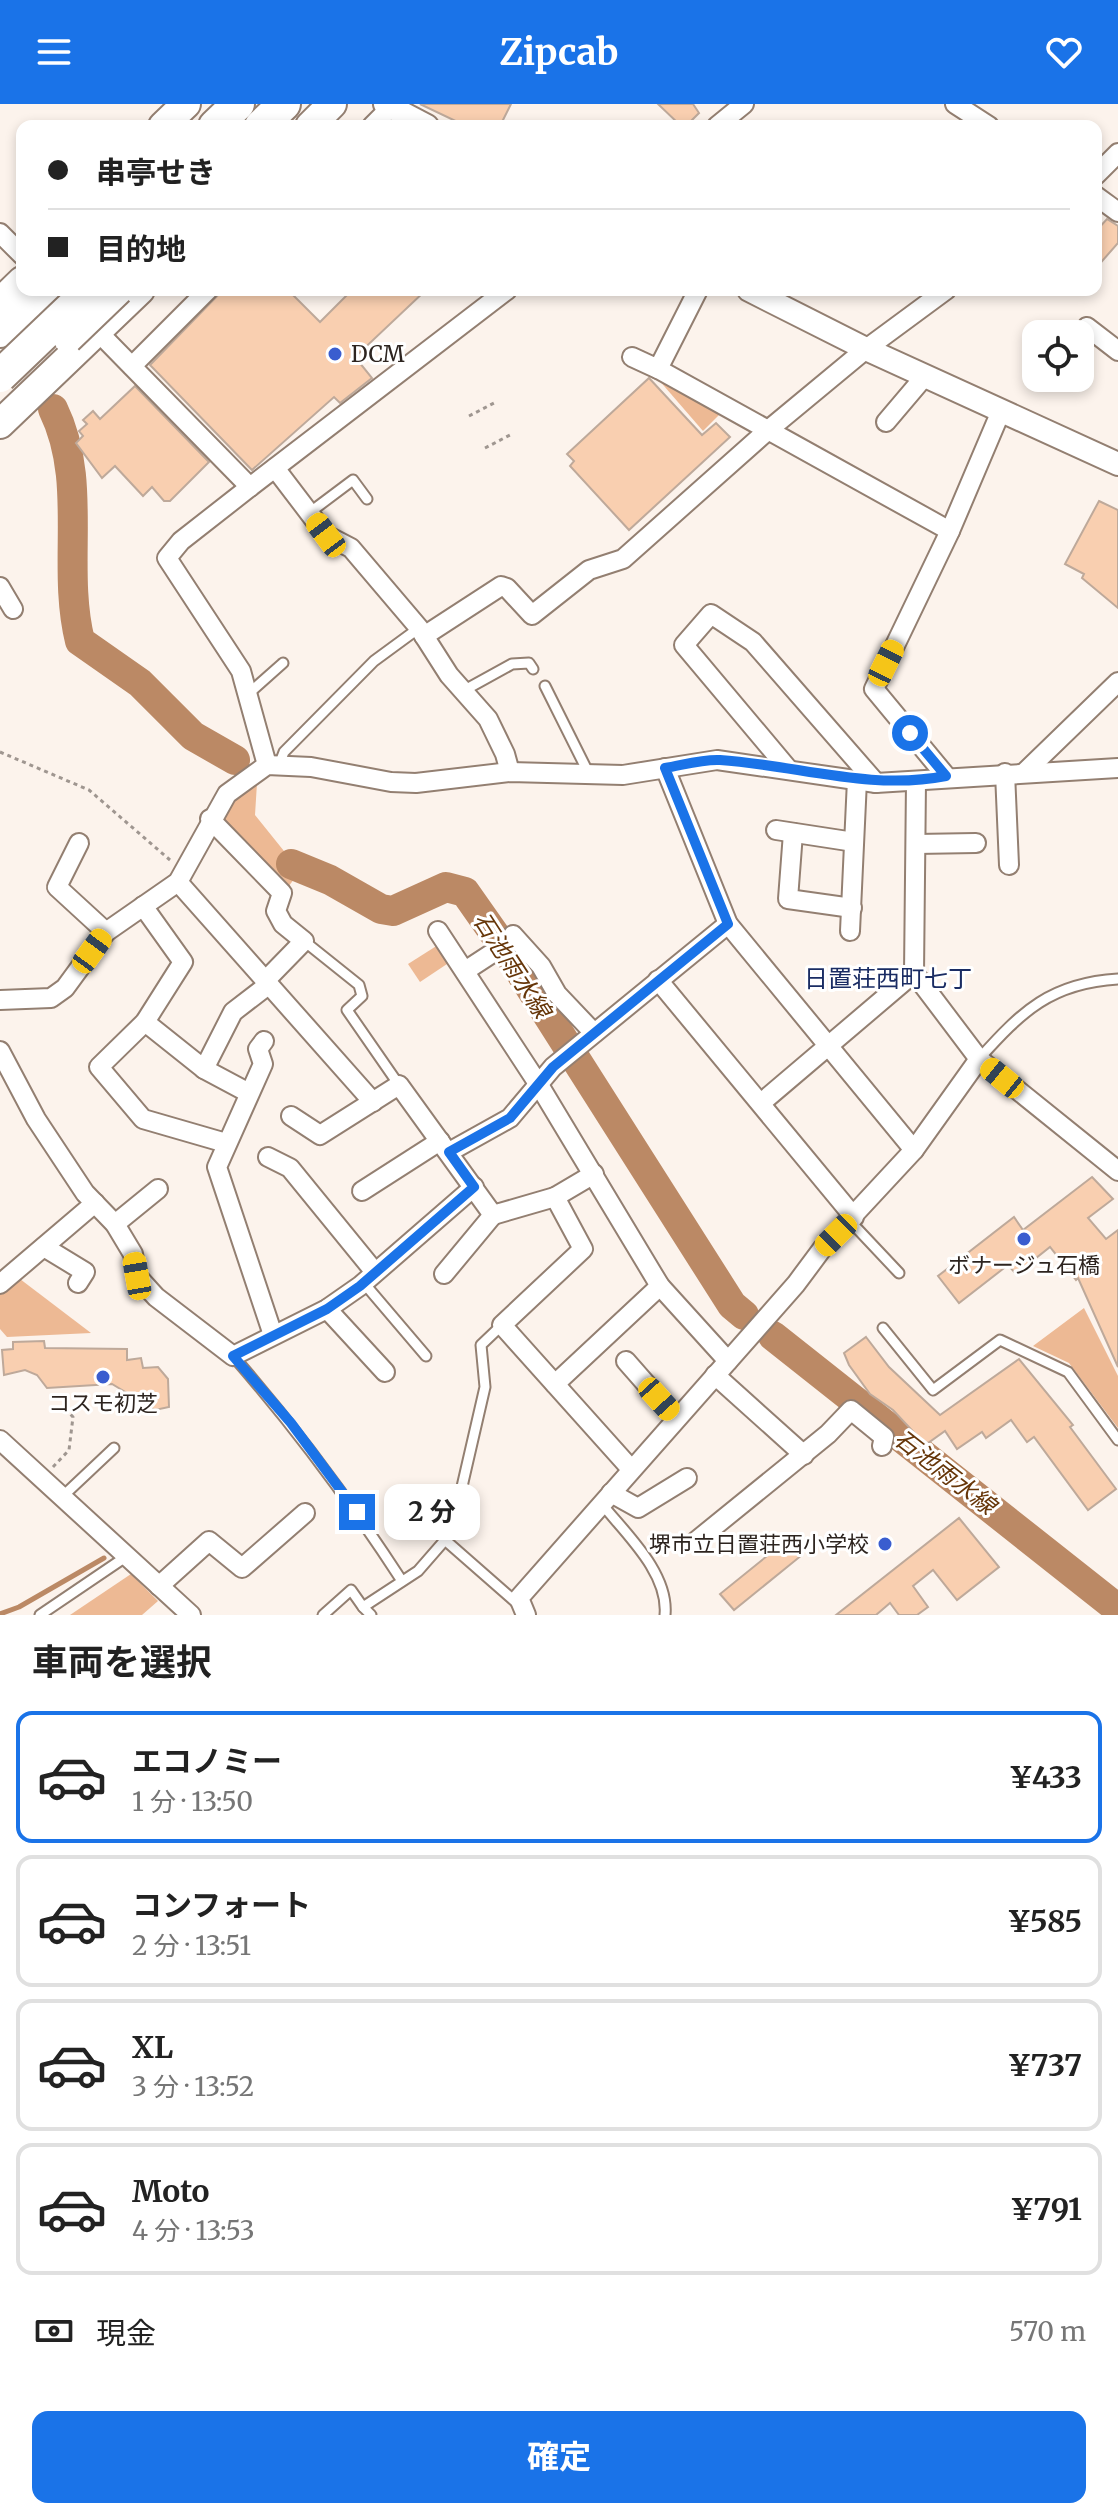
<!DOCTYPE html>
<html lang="ja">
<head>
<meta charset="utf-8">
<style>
	:root { --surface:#fff; --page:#f2f2f2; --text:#222; --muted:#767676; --line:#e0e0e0; --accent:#1a73e8 }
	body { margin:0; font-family:Merriweather,"Noto Sans JP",serif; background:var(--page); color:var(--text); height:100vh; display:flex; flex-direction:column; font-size:30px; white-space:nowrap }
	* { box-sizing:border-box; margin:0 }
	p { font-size:26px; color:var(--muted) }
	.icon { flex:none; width:44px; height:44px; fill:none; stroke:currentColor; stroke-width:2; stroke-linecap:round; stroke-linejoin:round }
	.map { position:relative; height:1511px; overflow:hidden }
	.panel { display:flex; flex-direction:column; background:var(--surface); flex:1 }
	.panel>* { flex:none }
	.guide { position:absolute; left:16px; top:16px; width:1086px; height:176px; border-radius:16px; box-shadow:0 4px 12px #0003; display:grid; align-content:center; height:176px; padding:0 32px; background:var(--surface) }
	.controls { position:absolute; left:1022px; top:216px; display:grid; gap:16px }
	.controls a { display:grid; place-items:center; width:72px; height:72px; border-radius:16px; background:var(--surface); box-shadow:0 4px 12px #0003; font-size:40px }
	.end { position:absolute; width:36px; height:36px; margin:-18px; border:10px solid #1a73e8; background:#fff; box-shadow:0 0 0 4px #fff }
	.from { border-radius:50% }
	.bubble { position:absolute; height:56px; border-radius:16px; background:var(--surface); box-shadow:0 4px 12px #0003; font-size:26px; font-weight:700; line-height:56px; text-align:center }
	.car { position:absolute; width:24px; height:48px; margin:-24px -12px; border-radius:10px; box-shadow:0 0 6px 2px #0007; background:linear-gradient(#f5c518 24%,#345 0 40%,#f5c518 0 76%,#345 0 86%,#f5c518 0) }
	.guide b { display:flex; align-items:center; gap:28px; height:76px; font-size:30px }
	.guide b+b { border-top:2px solid var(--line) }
	.guide i { width:20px; height:20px; background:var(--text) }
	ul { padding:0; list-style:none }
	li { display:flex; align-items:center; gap:24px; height:132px; margin:0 16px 12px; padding:0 16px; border:4px solid var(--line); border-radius:16px }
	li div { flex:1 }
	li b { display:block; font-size:30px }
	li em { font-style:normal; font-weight:700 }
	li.active { border-color:var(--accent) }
	li>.icon { width:72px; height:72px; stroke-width:1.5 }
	h2 { padding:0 32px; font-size:36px; line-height:96px }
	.pay { display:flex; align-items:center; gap:20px; height:88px; padding:0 32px; font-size:30px }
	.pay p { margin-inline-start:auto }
	.cta { display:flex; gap:16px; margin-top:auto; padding:16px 32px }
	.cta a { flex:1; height:92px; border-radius:16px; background:var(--accent); color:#fff; font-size:32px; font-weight:700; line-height:92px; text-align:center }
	header { display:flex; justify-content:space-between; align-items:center; height:104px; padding:0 32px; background:var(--accent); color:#fff; font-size:36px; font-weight:700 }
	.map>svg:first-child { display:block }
	.green { fill:#edb994 }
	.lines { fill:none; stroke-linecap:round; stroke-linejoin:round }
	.stream { stroke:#bb8965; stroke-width:5 }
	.river { stroke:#bb8965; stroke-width:30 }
	.building { fill:#f9cfb0; stroke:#bea99a; stroke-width:2 }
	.service-casing { stroke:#937f71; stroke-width:13 }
	.minor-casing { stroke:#937f71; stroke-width:22 }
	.tertiary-casing { stroke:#937f71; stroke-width:26 }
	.primary-casing { stroke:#937f71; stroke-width:32 }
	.motorway-casing { stroke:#937f71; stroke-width:36 }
	.path { stroke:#9f9690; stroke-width:3; stroke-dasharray:4 4; stroke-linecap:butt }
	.service { stroke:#fff; stroke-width:9 }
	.minor { stroke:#fff; stroke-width:18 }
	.tertiary { stroke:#fff; stroke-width:22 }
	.primary { stroke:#fff; stroke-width:28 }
	.motorway { stroke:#fff; stroke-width:32 }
	.primary-bridge-casing { stroke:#937f71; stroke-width:32; stroke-linecap:butt }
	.motorway-bridge-casing { stroke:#937f71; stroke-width:36; stroke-linecap:butt }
	.primary-bridge { stroke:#fff; stroke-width:28 }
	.motorway-bridge { stroke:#fff; stroke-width:32 }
	.route { stroke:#1a73e8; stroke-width:10 }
	.poi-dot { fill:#3a5dcf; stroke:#fff; stroke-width:3 }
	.labels { text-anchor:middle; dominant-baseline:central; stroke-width:6; stroke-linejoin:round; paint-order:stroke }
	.poi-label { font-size:22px; fill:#2d241f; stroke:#fff }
	.water-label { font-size:24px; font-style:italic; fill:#663609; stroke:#fff }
	.neighbourhood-label { font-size:24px; fill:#1a2c63; stroke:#fff }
</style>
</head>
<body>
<header><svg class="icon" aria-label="menu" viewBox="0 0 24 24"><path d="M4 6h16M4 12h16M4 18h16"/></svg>Zipcab<svg class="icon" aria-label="heart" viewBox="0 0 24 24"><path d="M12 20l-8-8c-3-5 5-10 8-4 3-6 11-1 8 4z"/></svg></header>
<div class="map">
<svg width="1118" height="1511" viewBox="0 0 1118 1511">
	<rect width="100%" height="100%" fill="#fcf3ec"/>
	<!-- green -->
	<g class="green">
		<path d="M658,275L721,309L703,327Z"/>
		<path d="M257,679L255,711L292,757L286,763L295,774L288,783L223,719L222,710L240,690Z"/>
		<path d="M438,841L450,858L420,878L408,860Z"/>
		<path d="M20,1175L91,1229L7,1233L0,1225V1191Z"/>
		<path d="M1084,1204L1118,1272V1324L1069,1259L1033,1242Z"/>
		<path d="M131,1470L158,1497L142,1511H70Z"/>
	</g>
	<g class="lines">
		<!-- stream -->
		<path class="stream" d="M0,1510L19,1503L104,1454"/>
		<!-- river -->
		<g class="river">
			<path d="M53,305C89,378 61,461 80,537L140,579L193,632L235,656"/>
			<path d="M291,760L330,776L381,805L393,807L446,783L465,788L512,855L732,1201L744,1211"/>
			<path d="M773,1232L1118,1505"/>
		</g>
	</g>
	<!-- building -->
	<g class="building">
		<path d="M420,0H511L500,22H466Z"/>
		<path d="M658,0H693L699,9L686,22H681Z"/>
		<path d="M1107,115L1118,122V139L1096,164V127Z"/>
		<path d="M223,186H288L320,218L352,186H426L355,253L372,274L340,299L334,293L252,366L150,261Z"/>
		<path d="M649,274L702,331L716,319L730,333L629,426L570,362L574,357L567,350Z"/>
		<path d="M135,282L209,358L170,397H164L152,383L143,392L115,362L102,374L76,339L83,332L79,327L87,320L83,316L93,307L100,315Z"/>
		<path d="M1099,397L1118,406V504L1082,474L1084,470L1065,460Z"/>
		<path d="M1092,1073L1113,1095L1088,1114L1106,1135L1118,1126V1263L1078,1174L1076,1176L1050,1143L1016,1170L1008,1161L959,1199L938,1172L1014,1113L1023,1126Z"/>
		<path d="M866,1233L889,1263L940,1311L1019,1255L1073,1321L1070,1323L1116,1385L1088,1406L1034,1333L1027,1338L1011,1316L986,1334L982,1328L957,1345L945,1327L928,1339L921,1336L893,1306L870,1290L849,1261L844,1249Z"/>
		<path d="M44,1237L45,1244L127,1245V1256L141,1254L143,1264L158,1263L168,1275L169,1303L155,1306L112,1280L47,1284L37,1271L25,1266L4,1271L2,1246L13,1245V1238Z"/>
		<path d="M959,1414L999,1463L957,1496L933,1466L913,1482L928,1503L917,1511H899L890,1499L876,1511H836Z"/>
		<path d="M788,1435L802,1451L734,1506L720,1490Z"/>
	</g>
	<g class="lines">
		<defs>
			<g id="service">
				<path d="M309,409L353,376L367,395"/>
				<path d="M545,582L589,670"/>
				<path d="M463,587L512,560L529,559L533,565"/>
				<path d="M247,591L283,559"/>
				<path d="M279,661L284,648L374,557L419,524"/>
				<path d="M304,837L359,881L362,892L347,906L399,981"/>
				<path d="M979,955C1022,907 1051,879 1118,875"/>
				<path d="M850,1117L899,1169"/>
				<path d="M363,1178L426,1252"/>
				<path d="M883,1224L933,1286L1000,1236L1068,1268L1118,1336"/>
				<path d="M233,1252C296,1324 350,1397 402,1477"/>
				<path d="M62,1393L114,1344"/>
				<path d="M601,1399C626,1430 669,1469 665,1511"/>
				<path d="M445,1436L452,1426L485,1283L481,1241L502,1221"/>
				<path d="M40,1511L127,1452"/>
				<path d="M323,1511L351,1486L363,1503"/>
				<path d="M371,1511L363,1503L418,1467L445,1436L518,1500"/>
			</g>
			<g id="minor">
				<path d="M955,0L989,22"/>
				<path d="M372,22L391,3"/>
				<path d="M717,22L744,0"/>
				<path d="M1096,71L1118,49"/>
				<path d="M1096,92L1118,108"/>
				<path d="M0,129L22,151"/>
				<path d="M57,186L250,383"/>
				<path d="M1087,223L1118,247"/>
				<path d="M632,253L658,265L698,186"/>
				<path d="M132,262L208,186"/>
				<path d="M658,265L950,427"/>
				<path d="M886,318L925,272"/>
				<path d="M275,364L326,431L351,444L419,524L449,571L488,615L505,650L510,668"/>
				<path d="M0,483L13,505"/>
				<path d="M424,532L501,482L507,484L532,511L589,466L623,455L767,327L866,245L946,186"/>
				<path d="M267,661L241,567L167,454L181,437L250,383L507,186"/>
				<path d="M665,664L728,820L914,1046"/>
				<path d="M789,666L684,541L711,510L753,538L876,679"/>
				<path d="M1025,668L1118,578"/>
				<path d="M1005,669L1009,761"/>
				<path d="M946,672L874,585L950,427L1001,307"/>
				<path d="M916,678L914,869L979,955L1118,1067"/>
				<path d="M210,715L282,789L276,807L283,820L304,837L265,877"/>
				<path d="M776,726L854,738"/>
				<path d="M793,729L788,795L852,804"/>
				<path d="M79,739L57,783L106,828"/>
				<path d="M916,740L976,739"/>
				<path d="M178,778L373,998"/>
				<path d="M143,802L183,858L145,918L99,963L143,1015L226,1039"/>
				<path d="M438,827L539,981L660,1182L728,1257"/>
				<path d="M850,827L857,676"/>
				<path d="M513,831L541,862L557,890L594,929"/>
				<path d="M465,867L491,850"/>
				<path d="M658,876L854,1113"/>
				<path d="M0,896L51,894L65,884L106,828L178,778L227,690L267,661L311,663L391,678L416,679L510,668L623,671L717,656L876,679L1118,664"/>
				<path d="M145,918L204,965L249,989"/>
				<path d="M264,937L258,945L263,960L217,1063L273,1231"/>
				<path d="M0,947L36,1015L85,1089L115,1120L133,1150L137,1172L156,1193L233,1252L327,1205L360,1182L474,1083"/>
				<path d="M204,965L233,908L268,881"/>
				<path d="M761,999L914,869"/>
				<path d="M291,1012L320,1031L399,981L493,1111L555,1093"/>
				<path d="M449,1048L510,1014L553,963L728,820"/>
				<path d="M268,1053L290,1064L374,1167"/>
				<path d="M594,1070L555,1093L583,1145L502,1221L631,1365"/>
				<path d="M362,1087L440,1037"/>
				<path d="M115,1120L158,1085"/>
				<path d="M44,1143L85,1168L78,1179"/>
				<path d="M444,1170L493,1111"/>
				<path d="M0,1180L95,1099"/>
				<path d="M327,1205L385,1268"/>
				<path d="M626,1257L676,1314"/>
				<path d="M715,1271L804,1351"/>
				<path d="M555,1280L660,1182"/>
				<path d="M0,1336L191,1511"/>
				<path d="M611,1389L638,1404L687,1374"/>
				<path d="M695,1438L828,1330L851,1306L884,1333L882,1342"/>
				<path d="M159,1482L209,1437L242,1464L305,1409"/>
				<path d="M526,1511L519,1494L796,1180L822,1145L914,1046L979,955"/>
			</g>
			<g id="tertiary">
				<path d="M385,0L427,22"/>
				<path d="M749,186L866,245L1118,360"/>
			</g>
			<g id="primary">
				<path d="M163,22L186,0"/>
				<path d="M310,22L332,0"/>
				<path d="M0,198L22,177"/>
				<path d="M0,320L140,186"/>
			</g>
			<g id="motorway">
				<path d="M215,22L238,0"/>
				<path d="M261,22L284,0"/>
				<path d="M0,227L43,186"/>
			</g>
		</defs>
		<!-- service casing -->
		<use href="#service" class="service-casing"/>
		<!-- minor casing -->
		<use href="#minor" class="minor-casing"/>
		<!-- tertiary casing -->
		<use href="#tertiary" class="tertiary-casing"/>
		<!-- primary casing -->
		<use href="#primary" class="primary-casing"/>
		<!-- motorway casing -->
		<use href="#motorway" class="motorway-casing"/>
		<!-- path -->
		<g class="path">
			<path d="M469,312L494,299"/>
			<path d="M485,344L510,331"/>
			<path d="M0,648L89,686L170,756"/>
			<path d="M900,1340L957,1386L969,1379L966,1374"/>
			<path d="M53,1363L69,1346L73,1313L64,1303L66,1296"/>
		</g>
		<!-- service -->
		<use href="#service" class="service"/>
		<!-- minor -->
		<use href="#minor" class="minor"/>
		<!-- tertiary -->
		<use href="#tertiary" class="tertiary"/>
		<!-- primary -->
		<use href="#primary" class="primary"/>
		<!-- motorway -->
		<use href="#motorway" class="motorway"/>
		<defs>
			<path id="primary-bridge" d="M68,235L119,186"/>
			<path id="motorway-bridge" d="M0,272L90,186"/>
		</defs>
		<!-- primary-bridge casing -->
		<use href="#primary-bridge" class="primary-bridge-casing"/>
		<!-- motorway-bridge casing -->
		<use href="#motorway-bridge" class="motorway-bridge-casing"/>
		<!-- primary-bridge -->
		<use href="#primary-bridge" class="primary-bridge"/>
		<!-- motorway-bridge -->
		<use href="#motorway-bridge" class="motorway-bridge"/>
	</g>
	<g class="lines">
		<!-- route -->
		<path class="route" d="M357,1408L291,1319L233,1252L327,1205L360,1182L474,1083L449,1048L510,1014L553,963L728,820L665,664C683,661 703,655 720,656C797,661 869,687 946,672L910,629"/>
	</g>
	<!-- markers -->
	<g class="poi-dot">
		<circle cx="335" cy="250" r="8"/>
		<circle cx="1024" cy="1135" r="8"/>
		<circle cx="103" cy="1273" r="8"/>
		<circle cx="885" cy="1440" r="8"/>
	</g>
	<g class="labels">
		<!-- poi labels -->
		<g class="poi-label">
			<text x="351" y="250" text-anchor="start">DCM</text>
			<text x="1024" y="1161">ボナージュ石橋</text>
			<text x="103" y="1299">コスモ初芝</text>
			<text x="869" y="1440" text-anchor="end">堺市立日置荘西小学校</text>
		</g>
		<!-- water labels -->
		<g class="water-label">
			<text transform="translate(512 861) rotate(57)">石池雨水線</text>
			<text transform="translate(945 1368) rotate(38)">石池雨水線</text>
		</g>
		<!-- neighbourhood labels -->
		<g class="neighbourhood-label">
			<text x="888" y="874">日置荘西町七丁</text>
		</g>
	</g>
</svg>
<div class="controls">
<a><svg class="icon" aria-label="locate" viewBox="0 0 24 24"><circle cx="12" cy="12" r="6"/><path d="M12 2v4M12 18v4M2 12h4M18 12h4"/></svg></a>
</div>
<i class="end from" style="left:910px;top:629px"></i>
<i class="end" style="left:357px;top:1408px"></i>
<div class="bubble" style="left:384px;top:1380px;width:96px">2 分</div>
<i class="car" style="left:326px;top:431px;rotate:323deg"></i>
<i class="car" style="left:886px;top:559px;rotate:26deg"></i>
<i class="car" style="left:92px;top:847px;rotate:36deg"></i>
<i class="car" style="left:1002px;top:974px;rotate:309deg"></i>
<i class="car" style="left:836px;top:1131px;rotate:225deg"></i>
<i class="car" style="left:137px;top:1172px;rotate:350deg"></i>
<i class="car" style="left:659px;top:1295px;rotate:138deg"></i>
<div class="guide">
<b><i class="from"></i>串亭せき</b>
<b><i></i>目的地</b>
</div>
</div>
<section class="panel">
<h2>車両を選択</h2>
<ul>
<li class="active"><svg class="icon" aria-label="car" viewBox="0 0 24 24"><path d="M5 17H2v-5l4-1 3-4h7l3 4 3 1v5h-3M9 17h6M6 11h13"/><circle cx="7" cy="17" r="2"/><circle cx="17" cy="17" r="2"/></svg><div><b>エコノミー</b><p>1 分 · 13:50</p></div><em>¥433</em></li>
<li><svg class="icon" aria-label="car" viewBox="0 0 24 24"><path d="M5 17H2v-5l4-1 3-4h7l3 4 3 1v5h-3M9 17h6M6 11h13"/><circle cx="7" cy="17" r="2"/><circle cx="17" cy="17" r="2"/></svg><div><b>コンフォート</b><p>2 分 · 13:51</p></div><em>¥585</em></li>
<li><svg class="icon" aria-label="car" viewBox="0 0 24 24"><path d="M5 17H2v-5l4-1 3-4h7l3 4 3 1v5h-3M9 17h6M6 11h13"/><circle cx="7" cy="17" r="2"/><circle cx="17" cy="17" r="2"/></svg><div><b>XL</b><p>3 分 · 13:52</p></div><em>¥737</em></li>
<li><svg class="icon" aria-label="car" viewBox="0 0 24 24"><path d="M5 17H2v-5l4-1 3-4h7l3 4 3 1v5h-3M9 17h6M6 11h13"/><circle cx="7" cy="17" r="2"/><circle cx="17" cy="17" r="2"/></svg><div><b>Moto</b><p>4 分 · 13:53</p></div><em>¥791</em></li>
</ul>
<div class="pay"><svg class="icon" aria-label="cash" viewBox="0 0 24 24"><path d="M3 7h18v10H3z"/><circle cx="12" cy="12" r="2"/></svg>現金<p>570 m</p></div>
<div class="cta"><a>確定</a></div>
</section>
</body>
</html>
